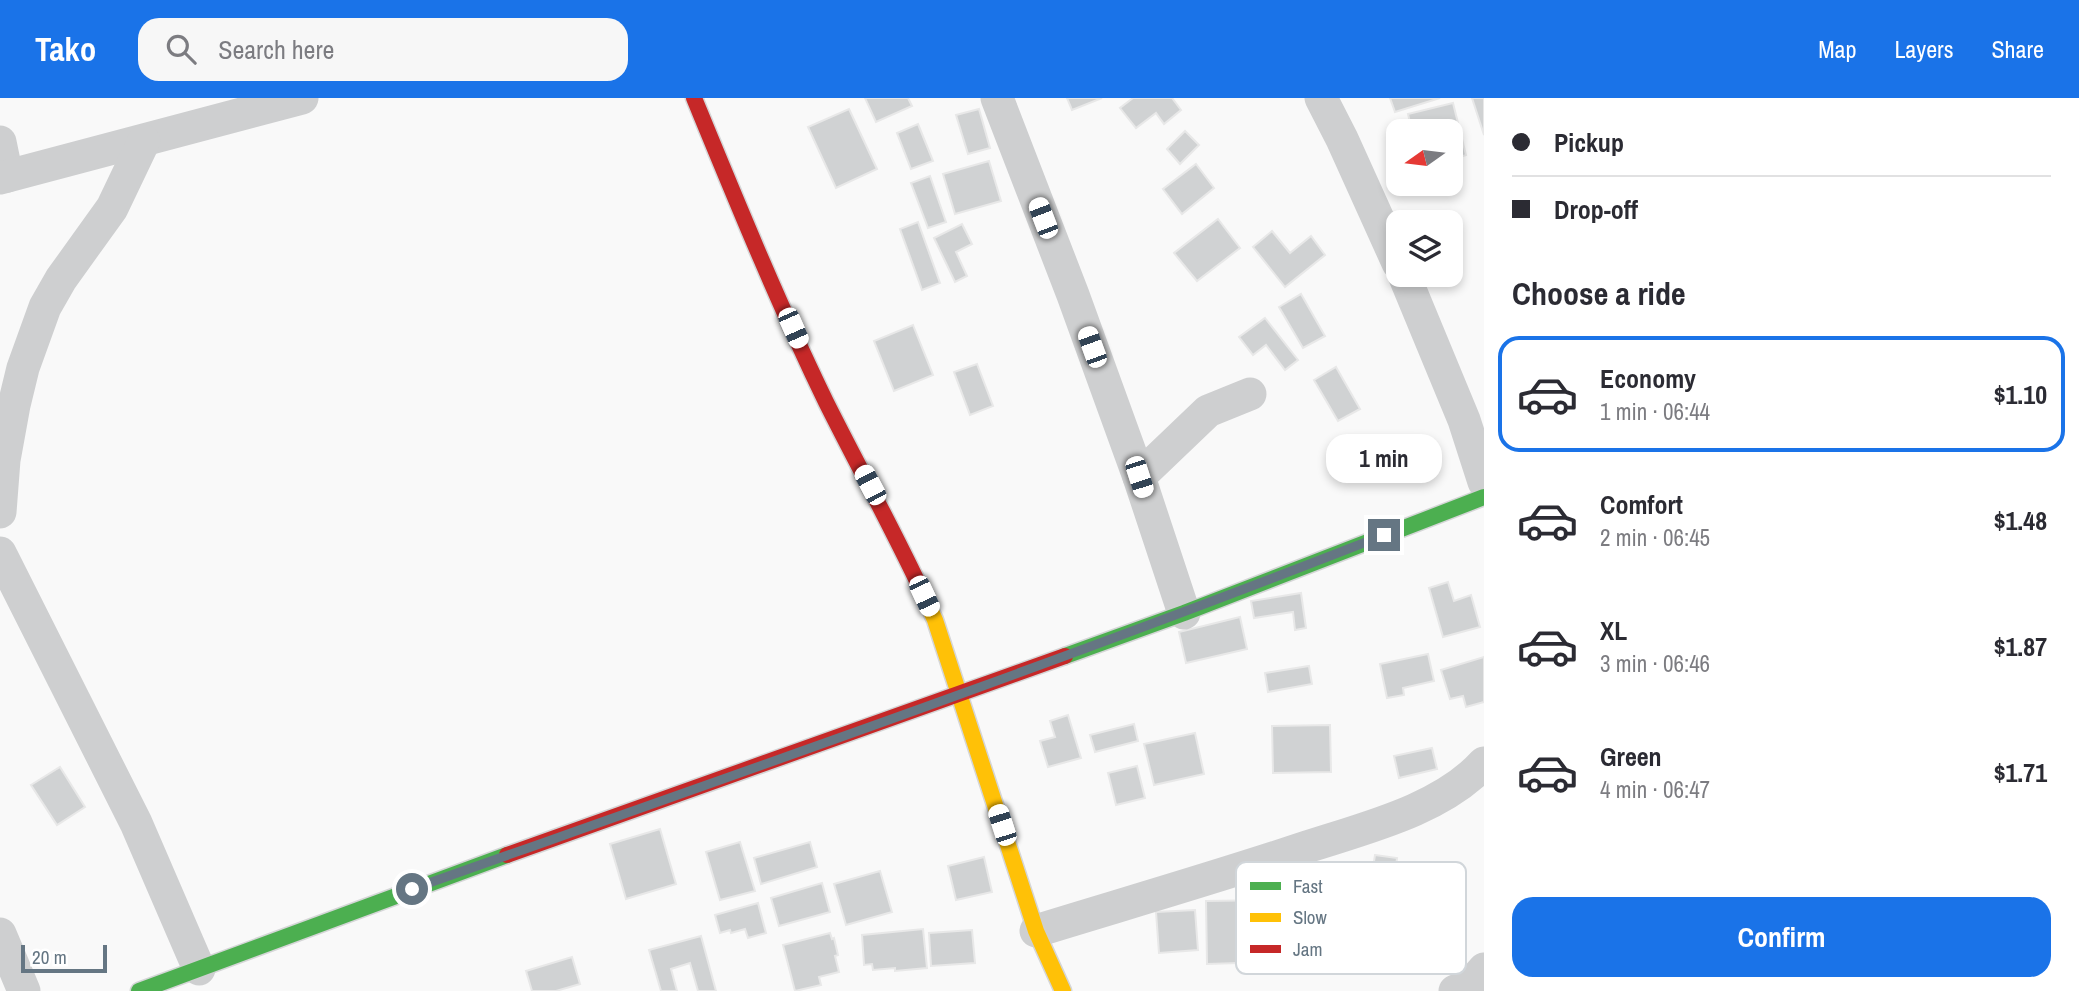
<!DOCTYPE html>
<html lang="en">
<head>
<meta charset="utf-8">
<style>
	:root { --surface:#fff; --page:#f7f7f7; --text:#2b2b33; --muted:#7c7c81; --line:#e1e1e2; --accent:#1a73e8 }
	body { margin:0; font-family:"Archivo Narrow",sans-serif; background:var(--page); color:var(--text); height:100vh; display:flex; flex-direction:column; font-size:26px; white-space:nowrap }
	* { box-sizing:border-box; margin:0 }
	p { font-size:23px; color:var(--muted) }
	.icon { flex:none; width:38px; height:38px; fill:none; stroke:currentColor; stroke-width:2; stroke-linecap:round; stroke-linejoin:round }
	.map { position:relative; flex:1; overflow:hidden }
	.details { display:flex; flex-direction:column; background:var(--surface); width:595px }
	.details>* { flex:none }
	.top-card { display:grid; align-content:center; height:154px; padding:0 28px; background:var(--surface) }
	.needle { width:46px; rotate:256deg }
	.controls { position:absolute; left:1386px; top:21px; display:grid; gap:14px }
	.controls a { display:grid; place-items:center; width:77px; height:77px; border-radius:14px; background:var(--surface); box-shadow:0 4px 10px #0003; font-size:35px }
	.scale { position:absolute; left:21px; bottom:18px; width:86px; box-sizing:border-box; padding-left:7px; border:4px solid #657683; border-top:0; font-size:19px; line-height:24px; white-space:nowrap; color:#657683; -webkit-text-stroke:5px #fff; paint-order:stroke }
	.end { position:absolute; width:32px; height:32px; margin:-16px; border:9px solid #657683; background:#fff; box-shadow:0 0 0 4px #fff }
	.from { border-radius:50% }
	.bubble { position:absolute; height:49px; border-radius:21px; background:var(--surface); box-shadow:0 4px 10px #0003; font-size:23px; font-weight:700; line-height:49px; text-align:center }
	.car { position:absolute; width:21px; height:42px; margin:-21px -10px; border-radius:9px; box-shadow:0 0 5px 2px #0007; background:linear-gradient(#fff 24%,#345 0 40%,#fff 0 76%,#345 0 86%,#fff 0) }
	.top-card b { display:flex; align-items:center; gap:24px; height:66px; font-size:26px }
	.top-card b+b { border-top:2px solid var(--line) }
	.top-card i { width:18px; height:18px; background:var(--text) }
	ul { padding:0; list-style:none }
	li { display:flex; align-items:center; gap:21px; height:116px; margin:0 14px 10px; padding:0 14px; border:4px solid transparent; border-radius:21px }
	li div { flex:1 }
	li b { display:block; font-size:26px }
	li em { font-style:normal; font-weight:700 }
	li.active { border-color:var(--accent) }
	li>.icon { width:63px; height:63px; stroke-width:1.5 }
	h2 { padding:0 28px; font-size:32px; line-height:84px }
	.button { display:flex; gap:14px; margin-top:auto; padding:14px 28px }
	.button a { flex:1; height:80px; border-radius:21px; background:var(--accent); color:#fff; font-size:28px; font-weight:700; line-height:80px; text-align:center }
	header { display:flex; align-items:center; gap:42px; box-sizing:border-box; height:98px; padding:0 35px; background:var(--accent); color:#fff }
	header strong { font-size:33px }
	nav { display:flex; gap:38px; margin-inline-start:auto; font-size:24px }
	.search { width:490px; height:63px; background:var(--page); display:flex; align-items:center; gap:18px; box-sizing:border-box; padding:0 24px; border-radius:21px; color:var(--muted); font-size:26px }
	main { display:flex; flex:1; min-height:0 }
	.map>svg:first-child { display:block }
	.building { fill:#d0d2d3; stroke:#e8e8e8; stroke-width:2 }
	.lines { fill:none; stroke-linecap:round; stroke-linejoin:round }
	.fast-casing { stroke:#d5d6d7; stroke-width:19 }
	.slow-casing { stroke:#d5d6d7; stroke-width:19 }
	.jam-casing { stroke:#d5d6d7; stroke-width:19 }
	.street { stroke:#cecfd0; stroke-width:33 }
	.fast { stroke:#4caf50; stroke-width:16 }
	.slow { stroke:#ffc107; stroke-width:16 }
	.jam { stroke:#c62828; stroke-width:16 }
	.route { stroke:#657683; stroke-width:9 }
	.key { fill:#fff; stroke:#d1d6da; stroke-width:2 }
	.key-label { font-size:19px; fill:#657683 }
</style>
</head>
<body>
<header>
<strong>Tako</strong>
<div class="search"><svg class="icon" aria-label="search" viewBox="0 0 24 24"><circle cx="10" cy="10" r="6"/><path d="M15 15l6 6"/></svg>Search here</div>
<nav><a>Map</a><a>Layers</a><a>Share</a></nav>
</header>
<main>
<div class="map">
<svg width="1484" height="893" viewBox="0 0 1484 893">
	<rect width="100%" height="100%" fill="#f9f9f9"/>
	<!-- building -->
	<g class="building">
		<path d="M865,0H908L912,8L876,24Z"/>
		<path d="M1067,0H1102L1072,12Z"/>
		<path d="M1133,0H1172L1181,12L1164,26L1156,15L1136,30L1120,10Z"/>
		<path d="M1390,0H1440L1395,14Z"/>
		<path d="M1472,0H1484V37Z"/>
		<path d="M1453,5L1466,57L1451,62V33H1412L1408,16Z"/>
		<path d="M849,11L877,71L836,90L808,29Z"/>
		<path d="M979,11L990,50L968,56L956,17Z"/>
		<path d="M918,26L933,63L911,71L897,35Z"/>
		<path d="M1185,33L1199,47L1180,66L1167,51Z"/>
		<path d="M989,63L1001,103L955,116L943,76Z"/>
		<path d="M1196,66L1214,90L1182,116L1163,91Z"/>
		<path d="M930,78L946,124L928,130L911,85Z"/>
		<path d="M1218,121L1240,150L1197,183L1174,155Z"/>
		<path d="M918,124L940,185L922,192L900,131Z"/>
		<path d="M962,126L972,146L956,154L967,178L955,184L934,140Z"/>
		<path d="M1272,133L1290,155L1311,138L1325,157L1285,189L1253,149Z"/>
		<path d="M1301,196L1325,238L1303,250L1279,209Z"/>
		<path d="M1265,220L1298,262L1285,272L1266,247L1253,257L1239,239Z"/>
		<path d="M913,227L933,277L894,293L874,243Z"/>
		<path d="M977,266L993,308L970,317L954,274Z"/>
		<path d="M1336,269L1360,311L1338,323L1314,282Z"/>
		<path d="M1448,484L1454,503L1471,497L1480,529L1443,539L1429,490Z"/>
		<path d="M1301,495L1306,530L1295,532L1293,514L1254,520L1251,503Z"/>
		<path d="M1240,519L1247,551L1186,565L1179,534Z"/>
		<path d="M1428,556L1434,583L1403,590L1404,597L1387,600L1380,566Z"/>
		<path d="M1484,559V604L1466,609L1463,598L1450,601L1441,572Z"/>
		<path d="M1309,568L1312,586L1268,594L1265,575Z"/>
		<path d="M1068,617L1081,660L1048,669L1040,643L1055,639L1050,623Z"/>
		<path d="M1134,626L1138,643L1095,654L1090,637Z"/>
		<path d="M1330,627L1331,674L1273,675L1272,628Z"/>
		<path d="M1195,635L1204,676L1154,687L1144,646Z"/>
		<path d="M1432,650L1437,671L1399,680L1394,658Z"/>
		<path d="M1137,668L1145,700L1116,707L1108,675Z"/>
		<path d="M60,669L85,709L57,727L31,687Z"/>
		<path d="M660,731L676,786L626,801L610,746Z"/>
		<path d="M740,744L755,793L720,802L706,754Z"/>
		<path d="M810,744L817,769L761,786L754,760Z"/>
		<path d="M1375,757L1397,760L1394,785L1371,782Z"/>
		<path d="M984,759L992,794L956,802L948,768Z"/>
		<path d="M880,773L892,814L846,827L834,786Z"/>
		<path d="M822,785L830,814L779,828L771,800Z"/>
		<path d="M1274,802L1276,864L1207,866L1206,803Z"/>
		<path d="M758,805L766,835L748,840L745,831L731,835L730,832L720,835L715,817Z"/>
		<path d="M1195,812L1198,852L1159,855L1156,814Z"/>
		<path d="M923,831L927,870L895,873V870L873,872L872,866L864,867L862,837Z"/>
		<path d="M972,832L975,865L931,868L929,835Z"/>
		<path d="M830,835L832,841L834,840L838,857L835,858L839,874L819,879L821,887L795,893L783,847Z"/>
		<path d="M701,838L716,893H698L690,865L671,871L677,893H661L649,852Z"/>
		<path d="M572,859L580,886L556,893H532L526,873Z"/>
	</g>
	<g class="lines">
		<defs>
			<g id="fast">
				<path d="M1065,558L1184,515L1484,399"/>
				<path d="M139,893L507,757"/>
			</g>
			<path id="slow" d="M918,485L935,522L1036,833L1063,893"/>
			<g id="jam">
				<path d="M694,0C736,102 778,205 826,304C856,364 889,424 918,485"/>
				<path d="M507,757L1065,558"/>
			</g>
		</defs>
		<!-- fast casing -->
		<use href="#fast" class="fast-casing"/>
		<!-- slow casing -->
		<use href="#slow" class="slow-casing"/>
		<!-- jam casing -->
		<use href="#jam" class="jam-casing"/>
		<!-- street -->
		<g class="street">
			<path d="M997,0L1073,197L1139,379L1184,515"/>
			<path d="M1321,0L1342,41L1398,165"/>
			<path d="M0,44L7,78"/>
			<path d="M0,80L302,0"/>
			<path d="M1404,177L1464,322L1484,384"/>
			<path d="M1139,379L1208,313L1250,296"/>
			<path d="M0,414L4,362L14,307L23,270L45,209L61,181L112,110L144,43"/>
			<path d="M0,455L136,725L199,871"/>
			<path d="M1036,833C1127,805 1217,779 1307,749C1365,730 1441,712 1484,665"/>
			<path d="M0,836L24,893"/>
			<path d="M1455,893L1470,887L1484,871"/>
		</g>
		<!-- fast -->
		<use href="#fast" class="fast"/>
		<!-- slow -->
		<use href="#slow" class="slow"/>
		<!-- jam -->
		<use href="#jam" class="jam"/>
	</g>
	<g class="lines">
		<!-- route -->
		<path class="route" d="M412,791C737,676 1063,563 1384,437"/>
	</g>
	<!-- legend -->
	<rect x="1236" y="764" width="230" height="112" rx="10" class="key"/>
	<rect x="1250" y="784" width="31" height="8" fill="#4caf50"/>
	<rect x="1250" y="815" width="31" height="9" fill="#ffc107"/>
	<rect x="1250" y="847" width="31" height="8" fill="#c62828"/>
	<g class="key-label">
		<text x="1293" y="795">Fast</text>
		<text x="1293" y="826">Slow</text>
		<text x="1293" y="858">Jam</text>
	</g>
</svg>
<div class="controls">
<a><svg class="needle" viewBox="-14 -14 28 28"><path d="M0-13l5 13h-10z" fill="#e53935"/><path d="M0 13l5-13h-10z" fill="#7c7c81"/></svg></a>
<a><svg class="icon" aria-label="layers" viewBox="0 0 24 24"><path d="M12 4l9 5-9 5-9-5zM3 14l9 5 9-5"/></svg></a>
</div>
<div class="scale">20 m</div>
<i class="end from" style="left:412px;top:791px"></i>
<i class="end" style="left:1384px;top:437px"></i>
<div class="bubble" style="left:1326px;top:336px;width:116px">1 min</div>
<i class="car" style="left:1043px;top:120px;rotate:339deg"></i>
<i class="car" style="left:793px;top:230px;rotate:156deg"></i>
<i class="car" style="left:1092px;top:249px;rotate:340deg"></i>
<i class="car" style="left:1139px;top:379px;rotate:162deg"></i>
<i class="car" style="left:870px;top:387px;rotate:332deg"></i>
<i class="car" style="left:924px;top:498px;rotate:155deg"></i>
<i class="car" style="left:1002px;top:727px;rotate:342deg"></i>
</div>
<section class="details">
<div class="top-card">
<b><i class="from"></i>Pickup</b>
<b><i></i>Drop-off</b>
</div>
<h2>Choose a ride</h2>
<ul>
<li class="active"><svg class="icon" aria-label="car" viewBox="0 0 24 24"><path d="M5 17H2v-5l4-1 3-4h7l3 4 3 1v5h-3M9 17h6M6 11h13"/><circle cx="7" cy="17" r="2"/><circle cx="17" cy="17" r="2"/></svg><div><b>Economy</b><p>1 min · 06:44</p></div><em>$1.10</em></li>
<li><svg class="icon" aria-label="car" viewBox="0 0 24 24"><path d="M5 17H2v-5l4-1 3-4h7l3 4 3 1v5h-3M9 17h6M6 11h13"/><circle cx="7" cy="17" r="2"/><circle cx="17" cy="17" r="2"/></svg><div><b>Comfort</b><p>2 min · 06:45</p></div><em>$1.48</em></li>
<li><svg class="icon" aria-label="car" viewBox="0 0 24 24"><path d="M5 17H2v-5l4-1 3-4h7l3 4 3 1v5h-3M9 17h6M6 11h13"/><circle cx="7" cy="17" r="2"/><circle cx="17" cy="17" r="2"/></svg><div><b>XL</b><p>3 min · 06:46</p></div><em>$1.87</em></li>
<li><svg class="icon" aria-label="car" viewBox="0 0 24 24"><path d="M5 17H2v-5l4-1 3-4h7l3 4 3 1v5h-3M9 17h6M6 11h13"/><circle cx="7" cy="17" r="2"/><circle cx="17" cy="17" r="2"/></svg><div><b>Green</b><p>4 min · 06:47</p></div><em>$1.71</em></li>
</ul>
<div class="button"><a>Confirm</a></div>
</section>
</main>
</body>
</html>
